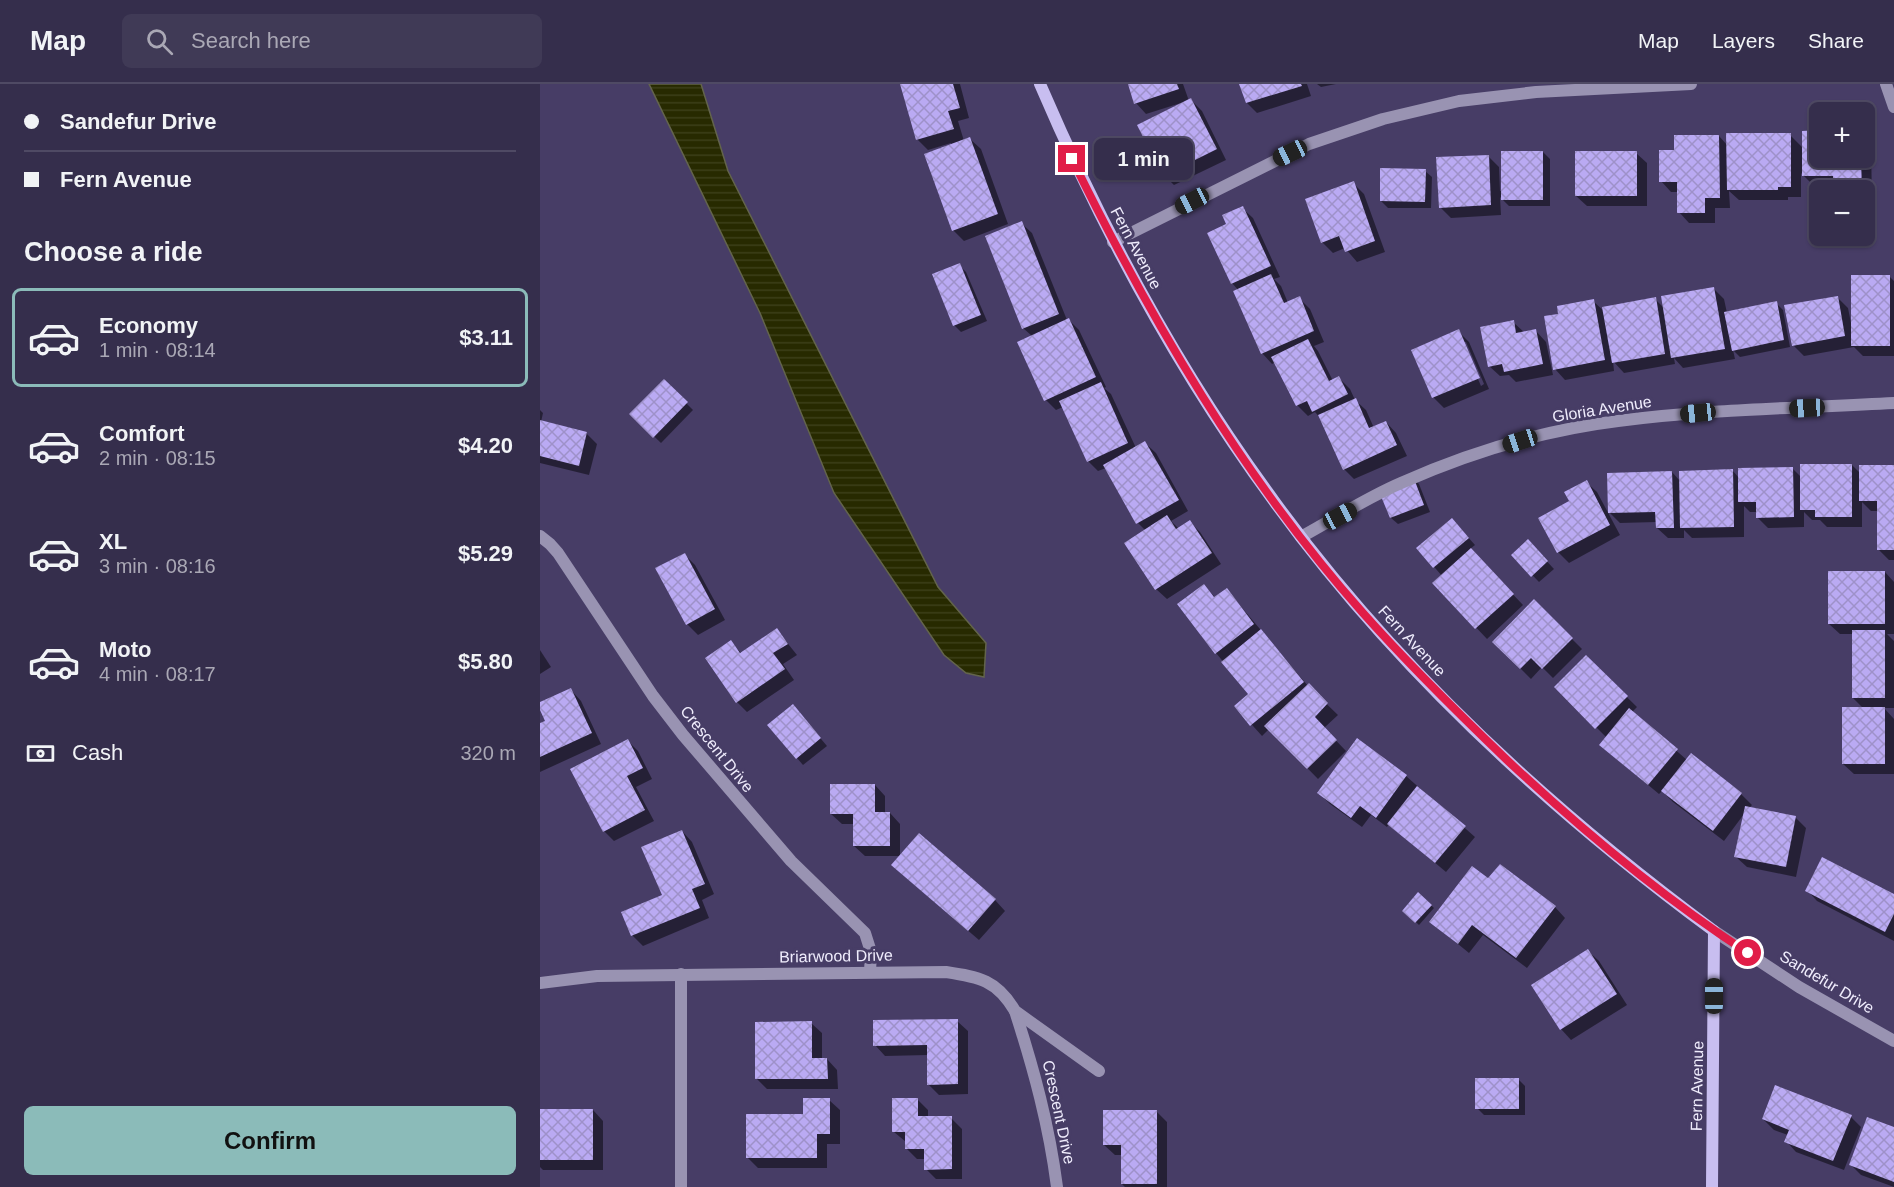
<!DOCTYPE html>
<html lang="en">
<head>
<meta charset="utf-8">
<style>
	:root { --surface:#352e4c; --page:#403a56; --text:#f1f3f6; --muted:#aaa8b5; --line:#4f4a64; --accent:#8bbbb9 }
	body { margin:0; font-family:Arial,sans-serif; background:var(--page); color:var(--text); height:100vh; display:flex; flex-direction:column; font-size:22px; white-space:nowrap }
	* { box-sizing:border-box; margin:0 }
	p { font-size:20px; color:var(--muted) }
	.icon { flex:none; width:33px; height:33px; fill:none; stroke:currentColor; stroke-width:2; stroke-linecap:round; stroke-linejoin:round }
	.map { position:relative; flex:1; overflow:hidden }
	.drawer { display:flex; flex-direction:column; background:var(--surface); width:540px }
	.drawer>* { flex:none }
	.top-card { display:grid; align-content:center; height:132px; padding:0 24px; background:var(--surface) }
	.fabs { position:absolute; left:1269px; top:18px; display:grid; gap:12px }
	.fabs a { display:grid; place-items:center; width:66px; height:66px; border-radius:9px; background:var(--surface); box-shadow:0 2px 4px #0004,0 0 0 2px var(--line); font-size:30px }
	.end { position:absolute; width:27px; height:27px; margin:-14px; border:8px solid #e11d48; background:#fff; box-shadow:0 0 0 3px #fff }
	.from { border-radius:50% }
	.bubble { position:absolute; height:42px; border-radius:9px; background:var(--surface); box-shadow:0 2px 4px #0004,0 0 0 2px var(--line); font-size:20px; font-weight:700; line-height:42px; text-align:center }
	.car { position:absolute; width:18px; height:36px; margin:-18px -9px; border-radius:8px; box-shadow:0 0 4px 2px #0007; background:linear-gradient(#222 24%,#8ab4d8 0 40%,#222 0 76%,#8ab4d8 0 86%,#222 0) }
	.top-card b { display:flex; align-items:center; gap:21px; height:57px; font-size:22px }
	.top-card b+b { border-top:2px solid var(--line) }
	.top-card i { width:15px; height:15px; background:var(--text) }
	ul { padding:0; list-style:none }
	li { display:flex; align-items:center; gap:18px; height:99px; margin:0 12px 9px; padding:0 12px; border:3px solid transparent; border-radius:9px }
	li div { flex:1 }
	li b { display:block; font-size:22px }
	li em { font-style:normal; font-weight:700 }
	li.on { border-color:var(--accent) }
	li>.icon { width:54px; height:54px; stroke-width:1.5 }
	h2 { padding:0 24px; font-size:27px; line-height:72px }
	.pay { display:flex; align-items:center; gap:15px; height:66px; padding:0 24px; font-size:22px }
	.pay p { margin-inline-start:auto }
	.primary-button { display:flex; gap:12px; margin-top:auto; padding:12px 24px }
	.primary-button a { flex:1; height:69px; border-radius:9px; background:var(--accent); color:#111; font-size:24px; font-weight:700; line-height:69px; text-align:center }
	header { display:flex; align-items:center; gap:36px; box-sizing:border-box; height:84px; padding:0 30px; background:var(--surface); border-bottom:2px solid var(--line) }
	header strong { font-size:28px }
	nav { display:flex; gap:33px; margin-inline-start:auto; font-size:21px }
	.search { width:420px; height:54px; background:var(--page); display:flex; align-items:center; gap:15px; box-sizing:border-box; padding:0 21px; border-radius:9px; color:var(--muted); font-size:22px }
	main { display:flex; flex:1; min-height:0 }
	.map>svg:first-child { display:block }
	.water { fill:url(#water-rules); stroke:#63644c; stroke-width:1.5 }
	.shadow { fill:#0007; fill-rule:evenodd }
	.building { fill:url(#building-cross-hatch) }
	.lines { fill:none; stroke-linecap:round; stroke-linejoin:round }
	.street { stroke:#9993b2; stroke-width:12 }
	.secondary { stroke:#c8bef0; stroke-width:12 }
	.route { stroke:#e11d48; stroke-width:8 }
	.labels { text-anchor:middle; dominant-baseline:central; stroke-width:6; stroke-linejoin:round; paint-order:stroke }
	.street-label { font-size:16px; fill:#efecfc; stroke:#473d66 }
</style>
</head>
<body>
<header>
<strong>Map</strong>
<div class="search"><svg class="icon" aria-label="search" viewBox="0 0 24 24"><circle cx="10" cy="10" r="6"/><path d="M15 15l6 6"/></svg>Search here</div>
<nav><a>Map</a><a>Layers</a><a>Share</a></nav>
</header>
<main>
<section class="drawer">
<div class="top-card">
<b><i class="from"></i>Sandefur Drive</b>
<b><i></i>Fern Avenue</b>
</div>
<h2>Choose a ride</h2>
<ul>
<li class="on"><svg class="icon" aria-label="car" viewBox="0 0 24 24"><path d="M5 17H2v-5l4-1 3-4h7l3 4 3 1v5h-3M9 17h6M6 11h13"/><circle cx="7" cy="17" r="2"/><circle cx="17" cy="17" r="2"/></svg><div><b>Economy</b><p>1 min · 08:14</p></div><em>$3.11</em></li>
<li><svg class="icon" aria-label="car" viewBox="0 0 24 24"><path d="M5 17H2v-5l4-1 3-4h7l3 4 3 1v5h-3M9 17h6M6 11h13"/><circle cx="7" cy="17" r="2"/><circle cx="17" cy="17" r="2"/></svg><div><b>Comfort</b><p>2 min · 08:15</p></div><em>$4.20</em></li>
<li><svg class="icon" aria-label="car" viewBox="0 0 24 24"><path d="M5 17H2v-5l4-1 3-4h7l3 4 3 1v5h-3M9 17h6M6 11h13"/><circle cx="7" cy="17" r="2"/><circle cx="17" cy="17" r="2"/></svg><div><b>XL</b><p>3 min · 08:16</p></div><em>$5.29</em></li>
<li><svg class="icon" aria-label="car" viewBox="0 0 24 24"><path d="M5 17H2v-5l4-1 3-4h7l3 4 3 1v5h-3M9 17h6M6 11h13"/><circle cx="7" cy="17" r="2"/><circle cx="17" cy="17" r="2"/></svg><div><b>Moto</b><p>4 min · 08:17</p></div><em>$5.80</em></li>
</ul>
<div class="pay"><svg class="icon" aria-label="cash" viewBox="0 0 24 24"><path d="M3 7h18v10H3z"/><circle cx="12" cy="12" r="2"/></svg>Cash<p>320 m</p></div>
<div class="primary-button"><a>Confirm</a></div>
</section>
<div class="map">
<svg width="1354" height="1103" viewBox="0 0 1354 1103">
	<defs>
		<pattern id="water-rules" width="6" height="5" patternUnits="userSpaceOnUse" patternTransform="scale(1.5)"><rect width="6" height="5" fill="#272a00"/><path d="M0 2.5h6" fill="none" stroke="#3c3f19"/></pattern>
		<pattern id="building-cross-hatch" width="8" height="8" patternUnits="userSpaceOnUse" patternTransform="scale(1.5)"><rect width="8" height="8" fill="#baaaf3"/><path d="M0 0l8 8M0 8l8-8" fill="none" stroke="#9e91c9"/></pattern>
	</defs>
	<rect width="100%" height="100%" fill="#473d66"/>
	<!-- water -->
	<path class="water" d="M109,0H161L188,87L398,503L446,559L444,593L426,589L404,571L294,409L220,229Z"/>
	<!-- shadow -->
	<g class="shadow">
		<path d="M361,0H420L429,34L418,37L424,57L430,55L441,65L468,140L424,157L413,146L411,59L388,66L377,55Z"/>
		<path d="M589,0H643L649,17L651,16L662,27L686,76L634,101L624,91L644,18L606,30L596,19Z"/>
		<path d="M701,0H767L771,12L717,29L707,19Z"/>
		<path d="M777,0H796L781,3Z"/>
		<path d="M1250,51L1263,64L1280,74H1324V51L1331,58L1332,119H1324V106H1295V102H1274L1261,89V113H1248V116H1199L1189,107L1190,124H1175V139H1149L1139,128V108H1131L1121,97L1136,67L1179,52L1188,62Z"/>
		<path d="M1003,68L1010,75V122H969L960,113L961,131L911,134L900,123L948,72L959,83L960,107H963Z"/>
		<path d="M1096,69L1107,79V122H1047L1036,112Z"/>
		<path d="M885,87L892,93L891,124H848L841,117Z"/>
		<path d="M813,99L824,110L845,168L817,178L805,164L793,169L782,158Z"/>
		<path d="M702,124L713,134L740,193L734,195L741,202L748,219L759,214L770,225L784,258L774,262L778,267L793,297L799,294L810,305L815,316L826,326L834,344L846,338L856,349L867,372L814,395L804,385L781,335L775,328L768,332L757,321L736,278L732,280L722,269L698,206L692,199L688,141Z"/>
		<path d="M481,139L492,149L527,236H529L539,246L566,303L564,304L571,310L596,364L605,359L616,369L648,427L631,437L639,445L650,438L660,448L681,480L627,515L616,505L606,447L598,439L566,384L558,387L548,377L523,323L516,326L506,316L492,252L483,244Z"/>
		<path d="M419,181L426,188L447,237L421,248L414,241Z"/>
		<path d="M1349,192L1354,197V272H1323L1314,263L1264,272L1253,261L1297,213L1308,224L1311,239H1312Z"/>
		<path d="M1174,205L1184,215L1187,229L1236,219L1243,226L1250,263L1200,273L1193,266L1195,275L1143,284L1134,274L1135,280L1084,289L1073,277L1074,287L1025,296L1015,285L1020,231L1053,217L1065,228L1115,215L1124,224Z"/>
		<path d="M973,238L985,249L996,247L1006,258L1013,291L976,298L969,291L960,292L949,282Z"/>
		<path d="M918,247L929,258L949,305L904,324L894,314L873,267ZM922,258H926L944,300L941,302Z"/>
		<path d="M124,297L153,326L121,359L91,330Z"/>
		<path d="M0,326L3,329L1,338L46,349L57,360L49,391L0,379Z"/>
		<path d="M1312,381L1321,390V382H1354V476H1349L1339,466V427H1331L1322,418V443H1287L1280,436H1272L1264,428V443L1228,444L1217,433V428H1210L1204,422V453L1152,454L1144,446V454H1128L1117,444V438L1080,439L1070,429L1132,388L1140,397L1193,387L1199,394L1253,385L1261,393Z"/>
		<path d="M872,393L879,400L890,428L858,440L851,434L840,405Z"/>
		<path d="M1046,398L1057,408L1080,451L1029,479L1018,468L1031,418Z"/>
		<path d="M919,443L935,461L930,465L983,521L947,555L894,499L902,492L878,464Z"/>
		<path d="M988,457L1014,485L999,498L973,471Z"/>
		<path d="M144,470L155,481L185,536L158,551L147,540L117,485Z"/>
		<path d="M1345,488L1354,498V550H1347L1354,557V624H1344L1354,635V690H1314L1303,680L1324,625L1313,614V550H1300L1289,540Z"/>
		<path d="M664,502L676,514L687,506L768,602L798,631L784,644L806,667L778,695L729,645L722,652L696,623L710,610L676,569Z"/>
		<path d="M994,517L1042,565L1013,594L1002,583L991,595L954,558Z"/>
		<path d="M237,546L257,571L243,580L254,596L207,628L197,618L191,558L202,570Z"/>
		<path d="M0,566L11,583L0,590Z"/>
		<path d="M1046,573L1097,623L1092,628L1147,676L1151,671L1201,710L1212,721L1209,724L1256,734L1266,744L1256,793L1207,783L1196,773L1204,730L1184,757L1133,718L1122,707L1119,710L1072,671L1067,654L1016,603Z"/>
		<path d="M31,606L41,617L61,660L0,688V640L7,637L0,620Z"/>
		<path d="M259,629L287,662L263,681L257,674Z"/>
		<path d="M817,656L866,692L935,753L906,788L849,740L847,743L831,731L822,743L790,720L779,709Z"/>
		<path d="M88,657L98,667L112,695L96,703L114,737L74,757L64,747Z"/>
		<path d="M335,701L345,712V729H350L360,740V772L455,816L465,827L439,856L363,791L360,772H325L314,762V740H302L291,730Z"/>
		<path d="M142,747L152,758L174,810L162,816L169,834L103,862L92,851L123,812Z"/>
		<path d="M1283,775L1354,812V857L1277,817L1267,806Z"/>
		<path d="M949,796L1015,823L1025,834L987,884L943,851L929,869L891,838Z"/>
		<path d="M879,810L894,824L879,841L864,827Z"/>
		<path d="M1048,867L1059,877L1087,921L1031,956L1021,945Z"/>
		<path d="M417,937L428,947V1010L399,1011L388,1000V971L345,972L335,961Z"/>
		<path d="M271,939L282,949V975H287L297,986L298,1005H227L217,995Z"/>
		<path d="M978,995L985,1002V1031H944L937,1024Z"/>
		<path d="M377,1015L388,1026V1034H411L422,1045V1095H396L386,1085L385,1075H377L366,1064V1058L354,1048Z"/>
		<path d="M289,1016L300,1026V1060H287V1084H218L207,1073Z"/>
		<path d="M0,1026H53L63,1037V1086H3L0,1083Z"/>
		<path d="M616,1027L627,1038V1103H585L582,1100V1071H575L564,1061Z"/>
		<path d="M1311,1033L1321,1043L1304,1086L1256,1068L1246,1057L1248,1051L1234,1046L1223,1035Z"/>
		<path d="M1328,1035L1354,1045V1103L1321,1091L1311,1081Z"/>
	</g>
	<!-- building -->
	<g class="building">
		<path d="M360,0H413L420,24L408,27L414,45L376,56Z"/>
		<path d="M588,0H637L639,5L594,20Z"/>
		<path d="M699,0H761L762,2L706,19Z"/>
		<path d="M651,14L677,65L623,92L597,41Z"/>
		<path d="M1280,46V74H1321L1322,106H1293V92H1262V47Z"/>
		<path d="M1186,49H1251V103H1238V106H1187Z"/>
		<path d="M1134,51H1179L1180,114H1165V129H1137V98H1119V66H1134Z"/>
		<path d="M430,53L458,130L412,147L384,70Z"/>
		<rect x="961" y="67" width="42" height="49"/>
		<rect x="1035" y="67" width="62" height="45"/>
		<path d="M949,71L951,121L899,124L896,73Z"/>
		<path d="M840,84L886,85L885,118L840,117Z"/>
		<path d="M814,97L835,157L805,168L799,152L781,159L765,115Z"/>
		<path d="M703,122L731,182L691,200L667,149L686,140L682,131Z"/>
		<path d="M482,137L519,230L482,245L445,152Z"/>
		<path d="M420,179L441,231L413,242L392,190Z"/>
		<path d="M731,190L744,219L760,212L774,247L721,270L693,207Z"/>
		<rect x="1311" y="191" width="39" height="71"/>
		<path d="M1174,203L1185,265L1131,274L1121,212Z"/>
		<path d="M1298,212L1305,252L1252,262L1244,221Z"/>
		<path d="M1116,213L1125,270L1072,279L1062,223Z"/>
		<path d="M1054,215L1065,276L1013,286L1004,232L1018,230L1017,222Z"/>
		<path d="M1237,217L1244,256L1192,267L1184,228Z"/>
		<path d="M529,234L556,293L504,317L477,258Z"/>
		<path d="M974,236L976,249L996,245L1003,280L964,288L962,280L948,283L940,243Z"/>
		<path d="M919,245L940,294L892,314L871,266Z"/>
		<path d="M768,255L789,297L799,292L808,310L772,328L767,317L756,322L731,273Z"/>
		<path d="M124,295L148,318L113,354L89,330Z"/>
		<path d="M561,298L588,359L547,378L519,317Z"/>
		<path d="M816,314L829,344L846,337L857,361L803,386L778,331Z"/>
		<path d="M0,336L47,348L39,382L0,372Z"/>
		<path d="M605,357L639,416L596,440L563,381Z"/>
		<path d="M1260,380H1312V433H1275V426H1260Z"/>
		<path d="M1319,381H1354V466H1337V417H1319Z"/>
		<path d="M1253,383L1254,433L1216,434V418H1198V384Z"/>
		<path d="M1193,385L1194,443L1140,444L1139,387Z"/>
		<path d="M1132,387L1134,444H1116L1115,428L1068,429L1067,389Z"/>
		<path d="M873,392L884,421L850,434L838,405Z"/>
		<path d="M1047,396L1070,441L1017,469L998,434L1029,417L1024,408Z"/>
		<path d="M627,431L636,445L650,436L672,469L615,506L584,459Z"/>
		<path d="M912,434L929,454L893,484L876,464Z"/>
		<path d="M988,455L1008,477L991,493L971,471Z"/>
		<path d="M931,464L974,510L935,545L892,499Z"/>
		<path d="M145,469L175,525L146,541L115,484Z"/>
		<rect x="1288" y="487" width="57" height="53"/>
		<path d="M664,500L674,513L687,504L714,540L675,570L637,520Z"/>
		<path d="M994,515L1033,554L1002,585L991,574L980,585L952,558Z"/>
		<path d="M237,544L248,560L233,569L245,585L196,619L165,574L191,556L200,569Z"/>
		<path d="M721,545L764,598L710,642L694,622L708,610L681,578Z"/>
		<rect x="1312" y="546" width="33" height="68"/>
		<path d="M1046,571L1088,612L1055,645L1014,603Z"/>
		<path d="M769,599L788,619L775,633L797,656L767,685L724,642Z"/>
		<path d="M31,604L52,649L0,673V639L5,637L0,626V618Z"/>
		<path d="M253,620L281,654L256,675L227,641Z"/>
		<rect x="1302" y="623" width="43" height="57"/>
		<path d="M1089,624L1138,665L1108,701L1059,661Z"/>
		<path d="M817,654L867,691L836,734L820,722L811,734L777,709Z"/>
		<path d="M88,655L103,684L87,692L105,726L63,748L30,685Z"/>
		<path d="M1151,669L1202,709L1173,747L1121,707Z"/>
		<path d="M290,700H335V728H350V762H313V730H290Z"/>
		<path d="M877,702L926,742L895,779L847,740Z"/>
		<path d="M1205,722L1256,732L1246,783L1194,773Z"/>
		<path d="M142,746L165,800L152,805L160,824L91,852L81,828L122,811L101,763Z"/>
		<path d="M379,749L456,815L428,847L351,781Z"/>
		<path d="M1282,773L1354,810V830L1345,848L1265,807Z"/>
		<path d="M960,780L1016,822L976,874L932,841L918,860L889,838L932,782L948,794Z"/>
		<path d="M878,808L892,821L875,839L862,827Z"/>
		<path d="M1048,865L1077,910L1020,946L991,901Z"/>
		<path d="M418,935V1000L387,1001V961L333,962V936Z"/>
		<path d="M272,937V974H287L288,995H215V938Z"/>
		<rect x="935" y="994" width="44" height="31"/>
		<path d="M1235,1001L1312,1031L1293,1077L1244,1058L1249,1046L1222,1035Z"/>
		<path d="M263,1014H290V1050H277V1074H206V1030H263Z"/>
		<path d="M352,1014H378V1032H412V1085L384,1086V1065H365V1048H352Z"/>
		<rect x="0" y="1025" width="53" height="51"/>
		<path d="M563,1026H617V1100H581V1061H563Z"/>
		<path d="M1327,1033L1354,1043V1098L1309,1081Z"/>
	</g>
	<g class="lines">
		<!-- street -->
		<g class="street">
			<path d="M1346,0L1354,23"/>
			<path d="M573,158L769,60L843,35L919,17L996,8L1151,0"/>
			<path d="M0,452L10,460L18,469L113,612L143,651L251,777L325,849L331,868L330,888"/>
			<path d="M761,453C794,435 826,414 861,399C929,369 1004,346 1078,337C1169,325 1262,324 1354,319"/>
			<path d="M1174,847L1259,903L1354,957"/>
			<path d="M0,899L57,892L406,888C439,893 457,896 475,927L559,987"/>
			<path d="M475,927C494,986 509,1041 517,1103"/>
			<path d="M141,1103V890"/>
		</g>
		<!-- secondary -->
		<path class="secondary" d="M500,0C563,147 639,288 734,417C855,584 1009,725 1174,847L1172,1103"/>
	</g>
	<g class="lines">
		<!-- route -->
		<path class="route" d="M532,75C611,236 703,394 823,529C869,581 918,629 968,677C1043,747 1122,813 1208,869"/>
	</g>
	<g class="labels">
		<!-- street labels -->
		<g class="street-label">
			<text transform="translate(596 164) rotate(62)">Fern Avenue</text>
			<text transform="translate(1062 325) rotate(-9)">Gloria Avenue</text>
			<text transform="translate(872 557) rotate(47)">Fern Avenue</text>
			<text transform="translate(177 665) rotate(51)">Crescent Drive</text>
			<text transform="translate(296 872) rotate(-1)">Briarwood Drive</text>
			<text transform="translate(1287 898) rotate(31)">Sandefur Drive</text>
			<text transform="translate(1157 1002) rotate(-89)">Fern Avenue</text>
			<text transform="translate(519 1028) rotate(78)">Crescent Drive</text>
		</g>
	</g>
</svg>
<div class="fabs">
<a>+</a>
<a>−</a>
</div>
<i class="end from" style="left:1208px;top:869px"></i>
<i class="end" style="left:532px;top:75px"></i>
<div class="bubble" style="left:554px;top:54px;width:99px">1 min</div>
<i class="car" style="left:750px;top:69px;rotate:245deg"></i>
<i class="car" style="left:652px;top:117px;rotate:243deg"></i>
<i class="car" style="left:1267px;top:324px;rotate:267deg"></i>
<i class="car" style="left:1158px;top:329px;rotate:264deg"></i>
<i class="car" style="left:980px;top:357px;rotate:252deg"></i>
<i class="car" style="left:800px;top:432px;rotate:62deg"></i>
<i class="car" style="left:1174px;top:912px;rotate:0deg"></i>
</div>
</main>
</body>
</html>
